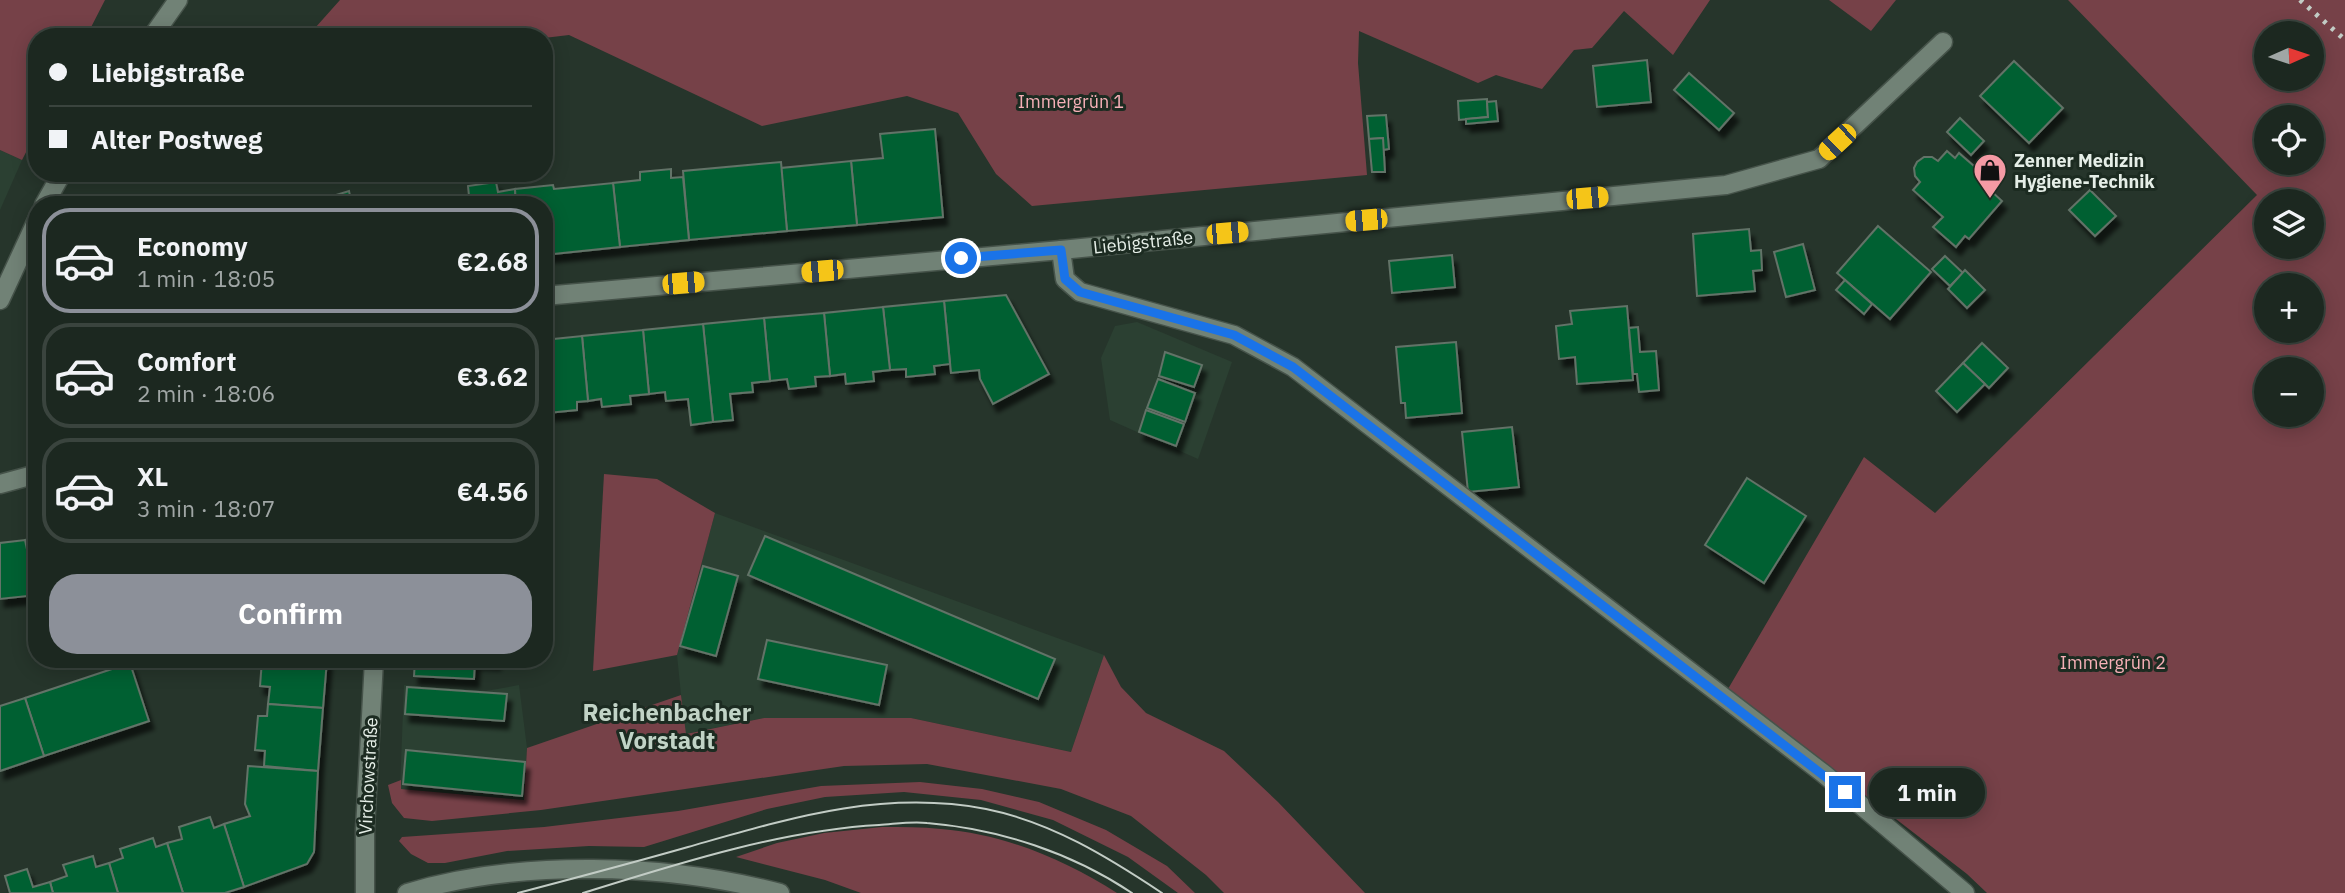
<!DOCTYPE html>
<html lang="en">
<head>
<meta charset="utf-8">
<style>
	:root { --surface:#1c2820; --page:#253029; --text:#f1f3f6; --muted:#a0a6a5; --line:#3a443e; --accent:#8c9099 }
	body { margin:0; font-family:"IBM Plex Sans",sans-serif; background:var(--page); color:var(--text); height:100vh; display:flex; flex-direction:column; font-size:26px; white-space:nowrap }
	* { box-sizing:border-box; margin:0 }
	p { font-size:23px; color:var(--muted) }
	.icon { flex:none; width:38px; height:38px; fill:none; stroke:currentColor; stroke-width:2; stroke-linecap:round; stroke-linejoin:round }
	.map { position:relative; flex:1; overflow:hidden }
	.drawer { position:absolute; left:28px; top:196px; width:525px; height:472px; display:flex; flex-direction:column; background:var(--surface); border-radius:28px; box-shadow:0 4px 18px #0003,0 0 0 2px var(--line) }
	.drawer>* { flex:none }
	.hud { position:absolute; left:28px; top:28px; width:525px; height:154px; border-radius:28px; box-shadow:0 4px 18px #0003,0 0 0 2px var(--line); display:grid; align-content:center; height:154px; padding:0 21px; background:var(--surface) }
	.needle { width:46px; rotate:87deg }
	.controls { position:absolute; left:2254px; top:21px; display:grid; gap:14px }
	.controls a { display:grid; place-items:center; width:70px; height:70px; border-radius:50%; background:var(--surface); box-shadow:0 4px 18px #0003,0 0 0 2px var(--line); font-size:35px }
	.end { position:absolute; width:32px; height:32px; margin:-16px; border:9px solid #1a73e8; background:#fff; box-shadow:0 0 0 4px #fff }
	.from { border-radius:50% }
	.bubble { position:absolute; height:49px; border-radius:24px; background:var(--surface); box-shadow:0 4px 18px #0003,0 0 0 2px var(--line); font-size:23px; font-weight:800; line-height:49px; text-align:center }
	.car { position:absolute; width:21px; height:42px; margin:-21px -10px; border-radius:9px; box-shadow:0 0 5px 2px #0007; background:linear-gradient(#f5c518 24%,#345 0 40%,#f5c518 0 76%,#345 0 86%,#f5c518 0) }
	.hud b { display:flex; align-items:center; gap:24px; height:66px; font-size:26px }
	.hud b+b { border-top:2px solid var(--line) }
	.hud i { width:18px; height:18px; background:var(--text) }
	ul { padding:12px 0 0; list-style:none }
	li { display:flex; align-items:center; gap:21px; height:105px; margin:0 14px 10px; padding:0 7px; border:4px solid var(--line); border-radius:28px }
	li div { flex:1 }
	li b { display:block; font-size:26px }
	li em { font-style:normal; font-weight:800 }
	li.current { border-color:var(--accent) }
	li>.icon { width:63px; height:63px; stroke-width:1.5 }
	.primary-button { display:flex; gap:14px; margin-top:auto; padding:14px 21px }
	.primary-button a { flex:1; height:80px; border-radius:28px; background:var(--accent); color:#fff; font-size:28px; font-weight:800; line-height:80px; text-align:center }
	.map>svg:first-child { display:block }
	.built { fill:#2b4032 }
	.green { fill:#764148; fill-rule:evenodd }
	.building { fill:#056033; stroke:#627367; stroke-width:2; filter:url(#shadow) }
	.lines { fill:none; stroke-linecap:round; stroke-linejoin:round }
	.minor-casing { stroke:#46534a; stroke-width:21 }
	.minor { stroke:#718276; stroke-width:18 }
	.tram { stroke:#c2ccc5; stroke-width:2 }
	.rail { stroke:#c2ccc5; stroke-width:5; stroke-dasharray:3.5 7; stroke-linecap:butt }
	.route { stroke:#1a73e8; stroke-width:9 }
	.labels { text-anchor:middle; dominant-baseline:central; stroke-width:6; stroke-linejoin:round; paint-order:stroke }
	.park-label { font-size:18px; fill:#f6b0b7; stroke:#1c2b21 }
	.poi-label { font-size:18px; font-weight:bold; fill:#e5eee7; stroke:#1c2b21; text-anchor:start }
	.street-label { font-size:18px; fill:#e5eee7; stroke:#1c2b21 }
	.district-label { font-size:24px; font-weight:bold; fill:#c1d3c6; stroke:#1c2b21 }
</style>
</head>
<body>
<div class="map">
<svg width="2345" height="893" viewBox="0 0 2345 893">
	<defs>
		<filter id="shadow"><feDropShadow dx="4.5" dy="8" stdDeviation="2" flood-color="#0009"/></filter>
	</defs>
	<rect width="100%" height="100%" fill="#26352b"/>
	<!-- built -->
	<g class="built">
		<path d="M0,150L22,160L0,210Z"/>
		<path d="M1137,322L1232,362L1198,459L1110,420L1101,358L1115,326Z"/>
		<path d="M715,513L1104,655L1071,752L911,718H764L685,734L677,655Z"/>
		<path d="M404,685L486,691L519,685L527,748L524,800L400,789Z"/>
	</g>
	<!-- green -->
	<g class="green">
		<path d="M0,0H105L86,37H37V131L22,160L0,150Z"/>
		<path d="M340,0H1710L1673,55L1624,11L1592,48L1574,50L1542,89L1496,75L1478,83L1359,31L1358,63L1367,175L1032,206L996,174L958,113L907,96L762,126L569,35L544,38L307,37Z"/>
		<path d="M1829,0H1896L1871,31Z"/>
		<path d="M2068,0H2345V893H1987L1967,874L1728,689L1864,457L1935,513L2257,195ZM2266,33H2312V79H2266ZM2266,117H2312V163H2266ZM2266,201H2312V247H2266ZM2266,285H2312V331H2266ZM2266,369H2312V415H2266Z"/>
		<path d="M604,474L657,479L715,513L677,655L593,671Z"/>
		<path d="M1104,655L1121,687L1146,713L1224,751L1278,802L1365,893H1224L1206,875L1131,816L1061,789L927,764L844,766L541,810L432,821L404,818L392,803L388,785L401,780V789L524,800L527,748L681,695L686,734L764,718H911L1071,752Z"/>
		<path d="M920,782L982,789L1039,802L1106,830L1167,866L1195,893H1178L1128,857L1053,820L981,800L904,792L825,797L767,809L644,847L589,846L507,851L445,863H428L411,854L399,841L402,837L544,827L678,811L821,786Z"/>
		<path d="M882,827C902,827 922,827 941,829C1004,834 1064,859 1117,893H861L825,880L736,857L777,843L824,833Z"/>
	</g>
	<!-- building -->
	<g class="building">
		<path d="M1647,60L1651,102L1597,107L1593,66Z"/>
		<path d="M2014,61L2063,108L2029,143L1980,96Z"/>
		<path d="M1689,73L1734,113L1719,130L1674,90Z"/>
		<path d="M1487,99L1488,117L1459,120L1458,101Z"/>
		<path d="M1496,101L1498,121L1466,124V119L1488,117L1487,102Z"/>
		<path d="M1386,115L1389,149L1383,150V138L1369,139L1367,116Z"/>
		<path d="M1960,118L1984,141L1971,155L1947,132Z"/>
		<path d="M935,129L943,217L857,225L851,161L883,158L880,134Z"/>
		<path d="M1383,138L1385,172H1372L1369,139Z"/>
		<path d="M1947,151L1955,158L1959,153L1982,173L1977,178L2002,201L1969,239L1965,236L1956,247L1933,227L1943,217L1913,190L1920,182L1915,176L1914,168L1917,162L1924,157H1932L1938,161Z"/>
		<path d="M851,161L857,225L787,231L781,168Z"/>
		<path d="M781,162L787,231L689,240L683,171Z"/>
		<path d="M671,169V178L683,177L689,240L620,247L613,183L640,180V172Z"/>
		<path d="M496,182L498,192L515,189L516,205H442V201L469,196L468,186Z"/>
		<path d="M613,183L620,247L544,255V205H516L515,189L553,185L554,189Z"/>
		<path d="M2090,190L2116,216L2095,236L2069,210Z"/>
		<path d="M349,191L352,205H322L320,200Z"/>
		<path d="M1878,226L1931,272L1890,319L1837,273Z"/>
		<path d="M1749,229L1751,251L1761,250L1762,270L1753,271L1755,291L1697,296L1693,234Z"/>
		<path d="M1803,244L1815,290L1786,297L1774,252Z"/>
		<path d="M1452,255L1455,287L1392,293L1389,261Z"/>
		<path d="M1945,256L1963,273L1950,286L1932,269Z"/>
		<path d="M1965,270L1985,290L1967,308L1948,289Z"/>
		<path d="M1845,280L1872,304L1864,314L1836,290Z"/>
		<path d="M1006,295L1049,374L993,404L980,379L979,370L951,373L944,301Z"/>
		<path d="M944,301L950,364L934,366L935,374L906,377V369L890,370L883,307Z"/>
		<path d="M1627,306L1633,380L1577,384L1575,357L1559,359L1556,326L1572,324L1570,311Z"/>
		<path d="M883,307L890,370L873,372L874,381L846,384L845,374L830,376L824,313Z"/>
		<path d="M824,313L830,376L815,377L816,386L789,389L787,379L770,381L764,318Z"/>
		<path d="M764,318L770,381L752,383L753,392L730,394L733,420L713,422L703,324Z"/>
		<path d="M703,324L713,422L691,425L688,399L666,401L665,392L649,394L643,330Z"/>
		<path d="M1638,327L1640,352L1656,351L1659,390L1639,392L1637,374H1633L1629,328Z"/>
		<path d="M643,330L649,394L630,396L631,404L602,407L601,399L588,401L582,336Z"/>
		<path d="M582,336L588,401L577,402V410L548,413L546,405H544V340Z"/>
		<path d="M1456,342L1462,413L1406,418L1405,403H1401L1396,347Z"/>
		<path d="M1982,343L2008,368L1989,388L1963,363Z"/>
		<path d="M1165,352L1202,365L1194,387L1159,376Z"/>
		<path d="M1963,363L1985,384L1957,412L1936,391Z"/>
		<path d="M1158,379L1195,393L1185,422L1147,408Z"/>
		<path d="M1146,410L1184,424L1176,446L1139,432Z"/>
		<path d="M1512,427L1519,487L1468,492L1462,432Z"/>
		<path d="M1747,478L1806,516L1764,583L1705,545Z"/>
		<path d="M765,536L1055,659L1038,699L748,575Z"/>
		<path d="M37,537V592L25,540Z"/>
		<path d="M25,540L37,595L0,599V543Z"/>
		<path d="M703,566L738,576L716,656L680,646Z"/>
		<path d="M767,640L887,665L879,705L758,679Z"/>
		<path d="M262,660H327L323,708L268,704L270,687L260,686Z"/>
		<path d="M415,660H496V662L475,661L474,679L414,676Z"/>
		<path d="M130,663L149,721L44,756L25,698Z"/>
		<path d="M407,687L507,694L504,721L405,714Z"/>
		<path d="M25,698L44,756L0,771V706Z"/>
		<path d="M268,704L323,708L318,771L264,766L265,751L255,750L258,716H267Z"/>
		<path d="M406,750L525,762L522,796L403,784Z"/>
		<path d="M248,766L318,771L314,852L307,864L244,887L224,824L250,816L245,804Z"/>
		<path d="M210,817L214,828L224,824L244,887L225,893H183L167,843L182,839L179,827Z"/>
		<path d="M153,838L156,847L167,843L183,893H118L109,863L123,858L120,849Z"/>
		<path d="M93,856L96,867L109,863L118,893H53L50,882L67,876L63,865Z"/>
		<path d="M27,869L33,887L50,882L53,893H10L5,876Z"/>
	</g>
	<g class="lines">
		<defs>
			<g id="minor">
				<path d="M152,37L178,0"/>
				<path d="M44,205L62,173"/>
				<path d="M1061,250L1065,279L1080,292L1234,335L1293,367L1824,774L1965,893"/>
				<path d="M544,296L1061,250L1726,185L1819,159L1943,42"/>
				<path d="M0,300L37,220"/>
				<path d="M0,484L37,474"/>
				<path d="M365,893V829L374,660"/>
				<path d="M407,893C520,859 666,863 780,893"/>
			</g>
		</defs>
		<!-- minor casing -->
		<use href="#minor" class="minor-casing"/>
		<!-- minor -->
		<use href="#minor" class="minor"/>
		<!-- tram -->
		<g class="tram">
			<path d="M518,893C575,878 632,863 688,847C787,819 881,789 986,809C1051,822 1108,857 1162,893"/>
			<path d="M583,893C676,864 782,830 879,825C895,824 912,821 927,823C1000,829 1072,853 1132,893"/>
		</g>
		<!-- rail -->
		<path class="rail" d="M2300,0L2345,40"/>
	</g>
	<g class="lines">
		<!-- route -->
		<path class="route" d="M961,258L1061,250L1065,279L1080,292L1234,335L1293,367L1845,792"/>
	</g>
	<!-- icons -->
	<defs>
		<symbol id="shop-pin" viewBox="-11 -11 22 30"><path d="M0 17L-7.5 6A9.5 9.5 0 1 1 7.5 6Z" fill="#f49aa4" stroke="#1c2b21"/><path d="M-5-2.5h2.3a2.7 3.5 0 0 1 5.4 0H5L5.5 6h-11ZM-1.5-2.5h3a1.5 2.3 0 0 0-3 0Z" fill="#111"/></symbol>
	</defs>
	<g fill-rule="evenodd">
		<use href="#shop-pin" x="1971" y="151" width="38" height="52"/>
	</g>
	<g class="labels">
		<!-- park labels -->
		<g class="park-label">
			<text x="1071" y="101">Immergrün 1</text>
			<text x="2113" y="662">Immergrün 2</text>
		</g>
		<!-- poi labels -->
		<g class="poi-label">
			<text x="2014" y="160">Zenner Medizin<tspan x="2014" dy="21">Hygiene-Technik</tspan></text>
		</g>
		<!-- street labels -->
		<g class="street-label">
			<text transform="translate(1143 242) rotate(-6)">Liebigstraße</text>
			<text transform="translate(368 776) rotate(-87)">Virchowstraße</text>
		</g>
		<!-- district labels -->
		<g class="district-label">
			<text x="667" y="712">Reichenbacher<tspan x="667" dy="28">Vorstadt</tspan></text>
		</g>
	</g>
</svg>
<div class="controls">
<a><svg class="needle" viewBox="-14 -14 28 28"><path d="M0-13l5 13h-10z" fill="#e53935"/><path d="M0 13l5-13h-10z" fill="#a0a6a5"/></svg></a>
<a><svg class="icon" aria-label="locate" viewBox="0 0 24 24"><circle cx="12" cy="12" r="6"/><path d="M12 2v4M12 18v4M2 12h4M18 12h4"/></svg></a>
<a><svg class="icon" aria-label="layers" viewBox="0 0 24 24"><path d="M12 4l9 5-9 5-9-5zM3 14l9 5 9-5"/></svg></a>
<a>+</a>
<a>−</a>
</div>
<i class="end from" style="left:961px;top:258px"></i>
<i class="end" style="left:1845px;top:792px"></i>
<div class="bubble" style="left:1869px;top:768px;width:116px">1 min</div>
<i class="car" style="left:1837px;top:142px;rotate:227deg"></i>
<i class="car" style="left:1587px;top:198px;rotate:85deg"></i>
<i class="car" style="left:1366px;top:220px;rotate:265deg"></i>
<i class="car" style="left:1227px;top:233px;rotate:85deg"></i>
<i class="car" style="left:822px;top:271px;rotate:265deg"></i>
<i class="car" style="left:683px;top:283px;rotate:85deg"></i>
<div class="hud">
<b><i class="from"></i>Liebigstraße</b>
<b><i></i>Alter Postweg</b>
</div>
<section class="drawer">
<ul>
<li class="current"><svg class="icon" aria-label="car" viewBox="0 0 24 24"><path d="M5 17H2v-5l4-1 3-4h7l3 4 3 1v5h-3M9 17h6M6 11h13"/><circle cx="7" cy="17" r="2"/><circle cx="17" cy="17" r="2"/></svg><div><b>Economy</b><p>1 min · 18:05</p></div><em>€2.68</em></li>
<li><svg class="icon" aria-label="car" viewBox="0 0 24 24"><path d="M5 17H2v-5l4-1 3-4h7l3 4 3 1v5h-3M9 17h6M6 11h13"/><circle cx="7" cy="17" r="2"/><circle cx="17" cy="17" r="2"/></svg><div><b>Comfort</b><p>2 min · 18:06</p></div><em>€3.62</em></li>
<li><svg class="icon" aria-label="car" viewBox="0 0 24 24"><path d="M5 17H2v-5l4-1 3-4h7l3 4 3 1v5h-3M9 17h6M6 11h13"/><circle cx="7" cy="17" r="2"/><circle cx="17" cy="17" r="2"/></svg><div><b>XL</b><p>3 min · 18:07</p></div><em>€4.56</em></li>
</ul>
<div class="primary-button"><a>Confirm</a></div>
</section>
</div>
</body>
</html>
